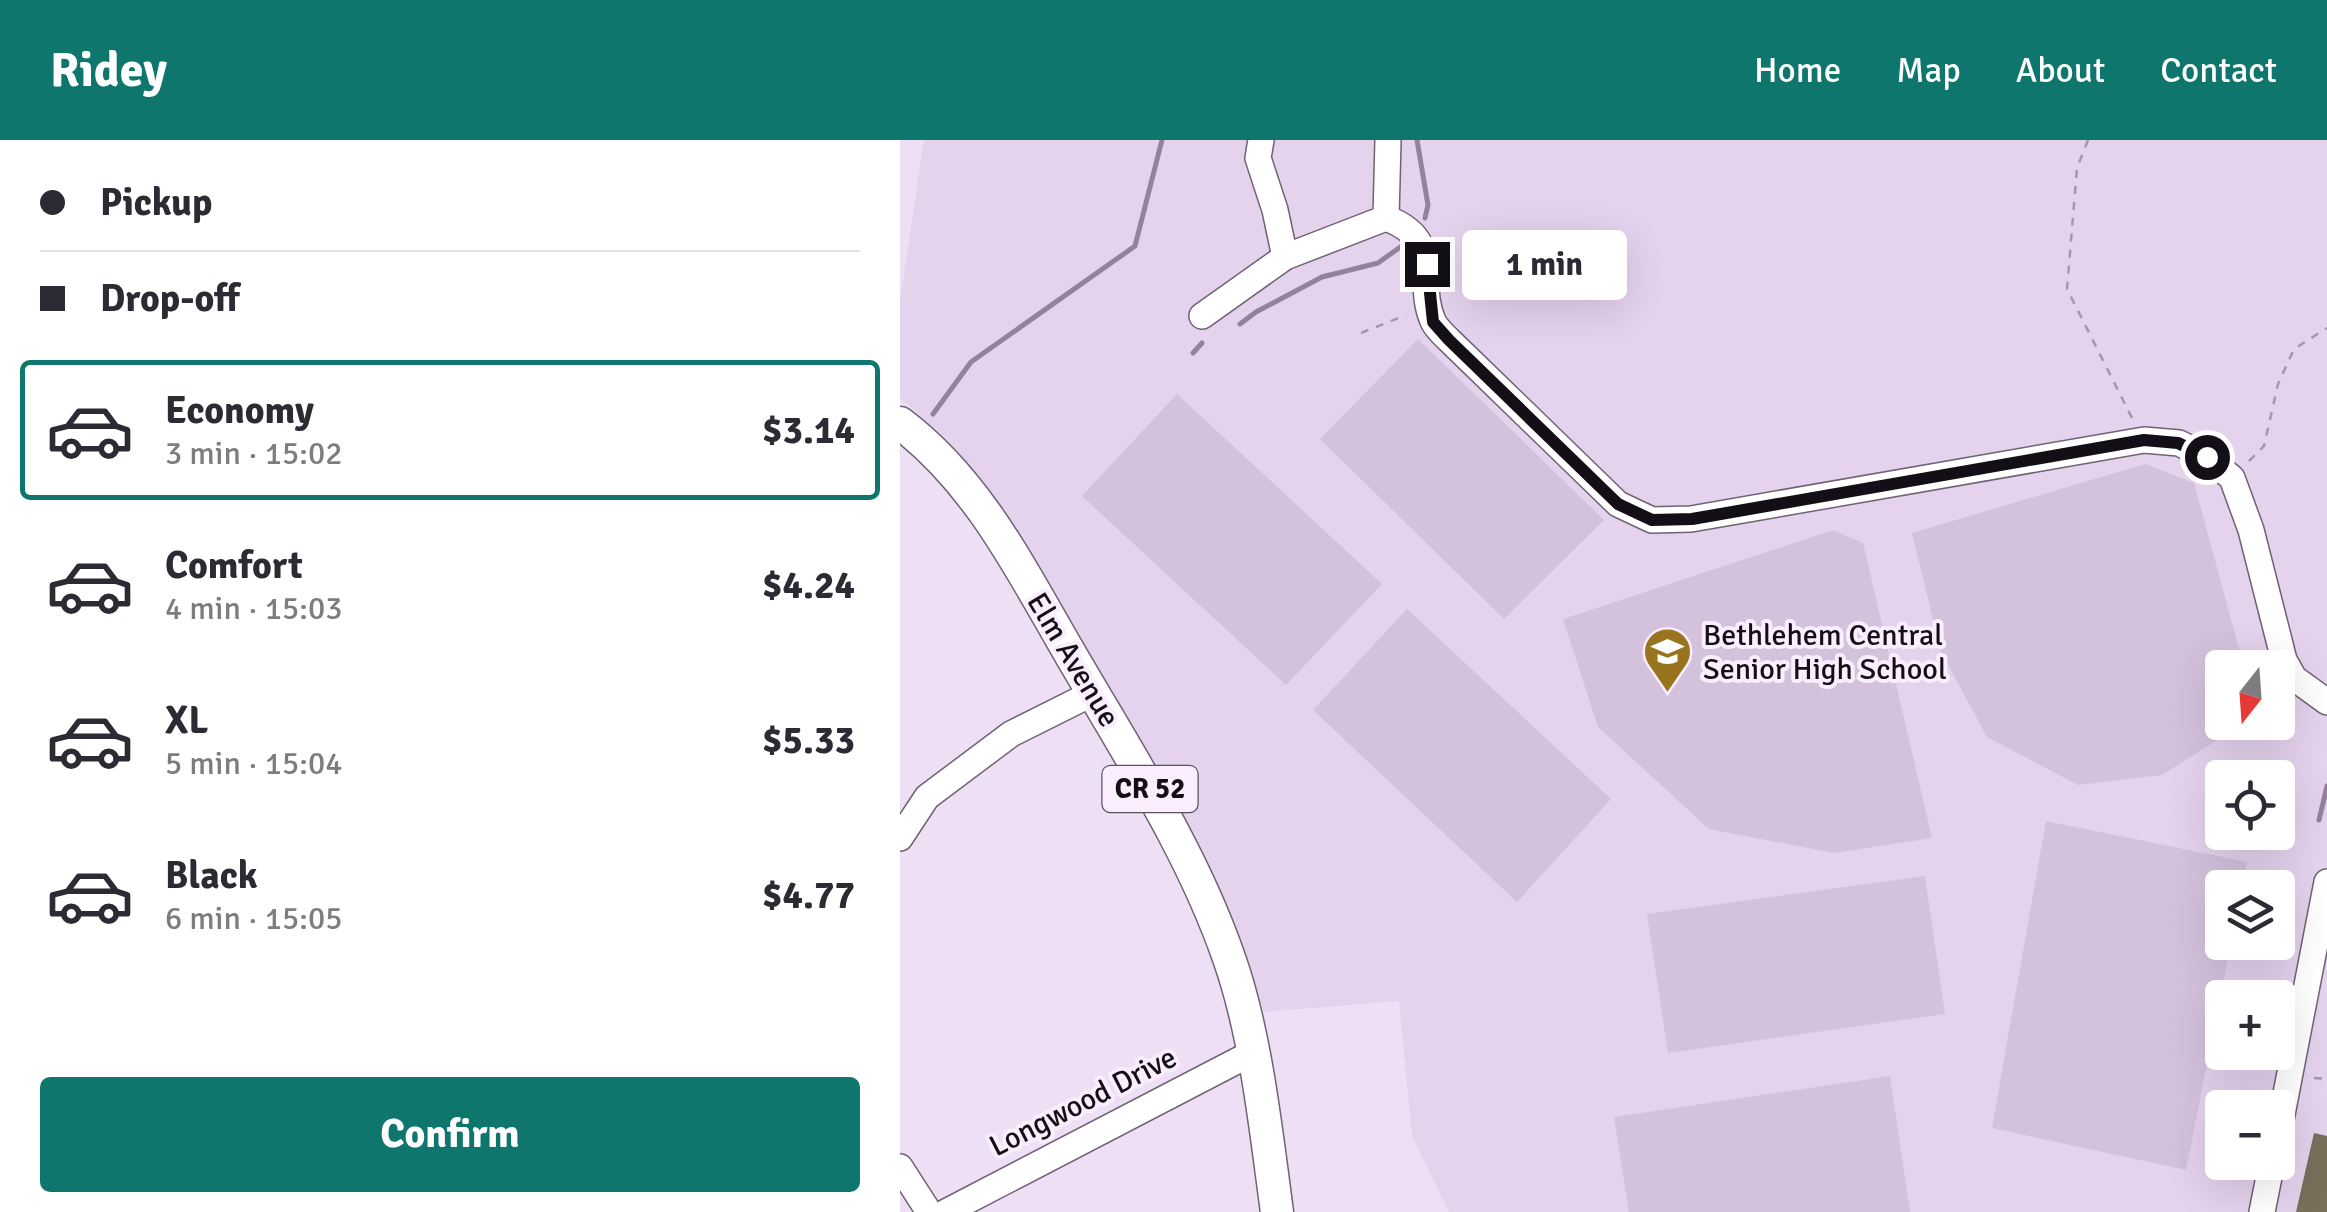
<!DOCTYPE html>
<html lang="en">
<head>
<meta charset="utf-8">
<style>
	:root { --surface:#fff; --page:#f7f7f7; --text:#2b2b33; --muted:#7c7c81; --line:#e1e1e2; --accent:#0f766e }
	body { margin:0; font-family:Signika,sans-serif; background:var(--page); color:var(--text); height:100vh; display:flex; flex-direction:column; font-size:38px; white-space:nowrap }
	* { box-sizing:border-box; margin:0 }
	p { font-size:32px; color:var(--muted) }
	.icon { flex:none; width:55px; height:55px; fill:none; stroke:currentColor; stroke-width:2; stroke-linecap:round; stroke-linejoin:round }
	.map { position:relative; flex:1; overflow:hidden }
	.sheet { display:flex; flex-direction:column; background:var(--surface); width:900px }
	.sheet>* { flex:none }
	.top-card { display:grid; align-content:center; height:220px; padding:0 40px; background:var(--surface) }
	.needle { width:65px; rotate:197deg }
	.buttons { position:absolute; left:1305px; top:510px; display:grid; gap:20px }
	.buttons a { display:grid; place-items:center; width:90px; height:90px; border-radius:10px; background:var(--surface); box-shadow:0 10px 40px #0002; font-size:50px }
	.end { position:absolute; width:45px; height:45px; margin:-22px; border:12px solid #140f16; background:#fff; box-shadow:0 0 0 5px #fff }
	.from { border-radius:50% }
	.bubble { position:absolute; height:70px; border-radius:10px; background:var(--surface); box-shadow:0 10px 40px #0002; font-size:32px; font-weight:700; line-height:70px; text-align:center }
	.top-card b { display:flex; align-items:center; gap:35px; height:95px; font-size:38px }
	.top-card b+b { border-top:2px solid var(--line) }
	.top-card i { width:25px; height:25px; background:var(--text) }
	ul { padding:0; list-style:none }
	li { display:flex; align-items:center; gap:30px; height:140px; margin:0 20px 15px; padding:0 20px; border:5px solid transparent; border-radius:10px }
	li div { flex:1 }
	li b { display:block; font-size:38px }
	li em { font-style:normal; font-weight:700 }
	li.on { border-color:var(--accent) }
	li>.icon { width:90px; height:90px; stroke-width:1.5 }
	.primary-button { display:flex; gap:20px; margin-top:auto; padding:20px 40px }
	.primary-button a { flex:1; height:115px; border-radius:10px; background:var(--accent); color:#fff; font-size:40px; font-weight:700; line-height:115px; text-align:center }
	header { display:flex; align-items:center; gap:60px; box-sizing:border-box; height:140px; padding:0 50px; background:var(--accent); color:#fff }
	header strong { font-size:48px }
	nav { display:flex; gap:55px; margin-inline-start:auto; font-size:35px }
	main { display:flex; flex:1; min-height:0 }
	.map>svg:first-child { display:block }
	.built { fill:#e5d2ed; fill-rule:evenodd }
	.green { fill:#d4c2dc }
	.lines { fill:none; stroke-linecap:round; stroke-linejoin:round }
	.stream { stroke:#95819e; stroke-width:5 }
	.building { fill:#796f5b }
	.minor-casing { stroke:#6f6274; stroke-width:28 }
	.major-casing { stroke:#6f6274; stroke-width:35 }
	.path { stroke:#a498a9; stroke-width:2.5; stroke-dasharray:8 8; stroke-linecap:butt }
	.minor { stroke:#fff; stroke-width:25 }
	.major { stroke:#fff; stroke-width:32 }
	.route { stroke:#140f16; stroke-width:12 }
	.labels { text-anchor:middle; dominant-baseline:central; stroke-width:8; stroke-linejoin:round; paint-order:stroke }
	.shield { fill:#f9edfe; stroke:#59525c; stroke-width:2.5 }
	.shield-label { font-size:28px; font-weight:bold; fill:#140f16 }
	.poi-label { font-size:30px; fill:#140f16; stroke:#f9edfe; text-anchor:start }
	.street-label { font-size:30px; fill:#140f16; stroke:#f9edfe }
</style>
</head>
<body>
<header>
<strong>Ridey</strong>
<nav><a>Home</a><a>Map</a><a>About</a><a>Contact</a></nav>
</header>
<main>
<section class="sheet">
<div class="top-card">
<b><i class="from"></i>Pickup</b>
<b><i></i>Drop-off</b>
</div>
<ul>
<li class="on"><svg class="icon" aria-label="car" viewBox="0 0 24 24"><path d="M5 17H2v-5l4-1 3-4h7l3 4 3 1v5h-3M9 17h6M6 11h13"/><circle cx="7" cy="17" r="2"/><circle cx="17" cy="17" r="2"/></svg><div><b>Economy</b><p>3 min · 15:02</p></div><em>$3.14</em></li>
<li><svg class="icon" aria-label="car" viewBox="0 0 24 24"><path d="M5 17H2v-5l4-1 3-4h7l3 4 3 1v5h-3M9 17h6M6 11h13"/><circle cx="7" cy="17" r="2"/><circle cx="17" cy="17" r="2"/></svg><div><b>Comfort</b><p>4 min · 15:03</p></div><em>$4.24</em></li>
<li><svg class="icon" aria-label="car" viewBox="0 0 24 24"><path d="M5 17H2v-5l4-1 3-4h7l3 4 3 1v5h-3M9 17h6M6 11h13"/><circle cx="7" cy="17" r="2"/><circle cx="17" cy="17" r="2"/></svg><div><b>XL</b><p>5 min · 15:04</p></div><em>$5.33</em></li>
<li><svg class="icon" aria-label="car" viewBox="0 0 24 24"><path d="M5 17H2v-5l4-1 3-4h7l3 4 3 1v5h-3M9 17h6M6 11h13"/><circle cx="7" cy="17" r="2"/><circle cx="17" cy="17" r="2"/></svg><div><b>Black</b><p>6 min · 15:05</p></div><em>$4.77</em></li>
</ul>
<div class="primary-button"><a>Confirm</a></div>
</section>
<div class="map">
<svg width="1427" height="1072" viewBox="0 0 1427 1072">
	<rect width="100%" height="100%" fill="#eedff4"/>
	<!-- built -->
	<path class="built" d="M24,0H1427V1072H549L512,996L499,861L364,872L341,800L290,688L169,479L93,354L47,299L0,258V161ZM1322,528H1378V582H1322ZM1322,638H1378V692H1322ZM1322,748H1378V802H1322ZM1322,858H1378V912H1322ZM1322,968H1378V1022H1322Z"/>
	<!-- green -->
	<g class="green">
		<path d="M518,199L704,380L604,479L420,299Z"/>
		<path d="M277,254L482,444L386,545L182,356Z"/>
		<path d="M1245,324L1294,343L1344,527L1322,528V582L1337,583L1324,596L1262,635L1178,645L1087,597L1041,512L1012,393Z"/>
		<path d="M933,390L963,403L1032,698L934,713L809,689L698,587L663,479Z"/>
		<path d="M507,469L711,659L617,762L413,570Z"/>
		<path d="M1146,681L1347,722L1342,747L1322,748V802L1331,803L1286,1030L1092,988Z"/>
		<path d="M1025,736L1045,874L768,913L747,774Z"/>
		<path d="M990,936L1010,1072H729L714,977Z"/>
	</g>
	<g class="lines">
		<!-- stream -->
		<g class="stream">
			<path d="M517,0L528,65L525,78"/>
			<path d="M340,184L356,172L422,137L478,123L506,103"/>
			<path d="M293,213L302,203"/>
			<path d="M33,274L71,222L235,106L262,0"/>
			<path d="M1419,680L1427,646"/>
		</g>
	</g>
	<!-- building -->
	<path class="building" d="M1414,993L1427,996V1072H1396Z"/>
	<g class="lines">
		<defs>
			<g id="minor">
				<path d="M361,0L358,18L375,70L385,117"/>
				<path d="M486,78C545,100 515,141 533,181C536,188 544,195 549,200L718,364L752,380L791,379L1244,300L1279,303L1307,317L1332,338L1351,390L1384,520L1394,538L1427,562"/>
				<path d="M302,176L385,117L486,78L488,0"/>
				<path d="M0,698L27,657L111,594L193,553"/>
				<path d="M1378,995L1427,742"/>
				<path d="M0,1027L29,1072"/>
				<path d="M46,1072L352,913"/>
				<path d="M1362,1072L1372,1022"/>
			</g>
			<path id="major" d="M0,283C84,346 129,446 182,534C236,626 294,717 329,818C356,894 366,991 377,1072"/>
		</defs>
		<!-- minor casing -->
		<use href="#minor" class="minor-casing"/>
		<!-- major casing -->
		<use href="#major" class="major-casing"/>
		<!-- path -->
		<g class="path">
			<path d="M1188,0L1177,28L1167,149L1233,280"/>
			<path d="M461,193L506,175"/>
			<path d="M1349,321L1364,306L1378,244L1394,209L1427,188"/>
			<path d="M1414,938L1427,939"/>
		</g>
		<!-- minor -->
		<use href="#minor" class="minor"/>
		<!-- major -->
		<use href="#major" class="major"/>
	</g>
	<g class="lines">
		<!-- route -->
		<path class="route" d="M527,124L533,182L549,200L718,364L752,380L792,379L1244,300L1278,303L1307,317"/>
	</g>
	<!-- icons -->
	<defs>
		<symbol id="school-pin" viewBox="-11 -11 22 30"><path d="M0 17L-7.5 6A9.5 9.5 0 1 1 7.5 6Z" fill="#98741e" stroke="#f9edfe"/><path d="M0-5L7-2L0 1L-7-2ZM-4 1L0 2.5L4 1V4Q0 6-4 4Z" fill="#fff"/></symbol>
	</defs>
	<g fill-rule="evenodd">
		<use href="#school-pin" x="740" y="484" width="55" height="75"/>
	</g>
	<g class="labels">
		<!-- shield labels -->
		<rect class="shield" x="202.5" y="626" width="95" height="46" rx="8"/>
		<g class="shield-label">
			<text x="250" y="649">CR 52</text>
		</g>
		<!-- poi labels -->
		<g class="poi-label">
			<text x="803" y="495">Bethlehem Central<tspan x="803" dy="34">Senior High School</tspan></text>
		</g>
		<!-- street labels -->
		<g class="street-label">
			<text transform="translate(173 520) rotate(59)">Elm Avenue</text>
			<text transform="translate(183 962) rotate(-27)">Longwood Drive</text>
		</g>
	</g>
</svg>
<div class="buttons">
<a><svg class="needle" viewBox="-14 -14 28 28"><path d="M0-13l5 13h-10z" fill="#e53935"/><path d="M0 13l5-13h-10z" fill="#7c7c81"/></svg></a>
<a><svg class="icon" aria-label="locate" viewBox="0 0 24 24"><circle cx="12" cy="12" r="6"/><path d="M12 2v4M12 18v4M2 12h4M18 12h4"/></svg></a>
<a><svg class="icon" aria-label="layers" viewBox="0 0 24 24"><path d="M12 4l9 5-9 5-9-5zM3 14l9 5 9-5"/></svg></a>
<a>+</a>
<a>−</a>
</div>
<i class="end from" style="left:1307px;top:317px"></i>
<i class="end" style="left:527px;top:124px"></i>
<div class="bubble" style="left:562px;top:90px;width:165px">1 min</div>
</div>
</main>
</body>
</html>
